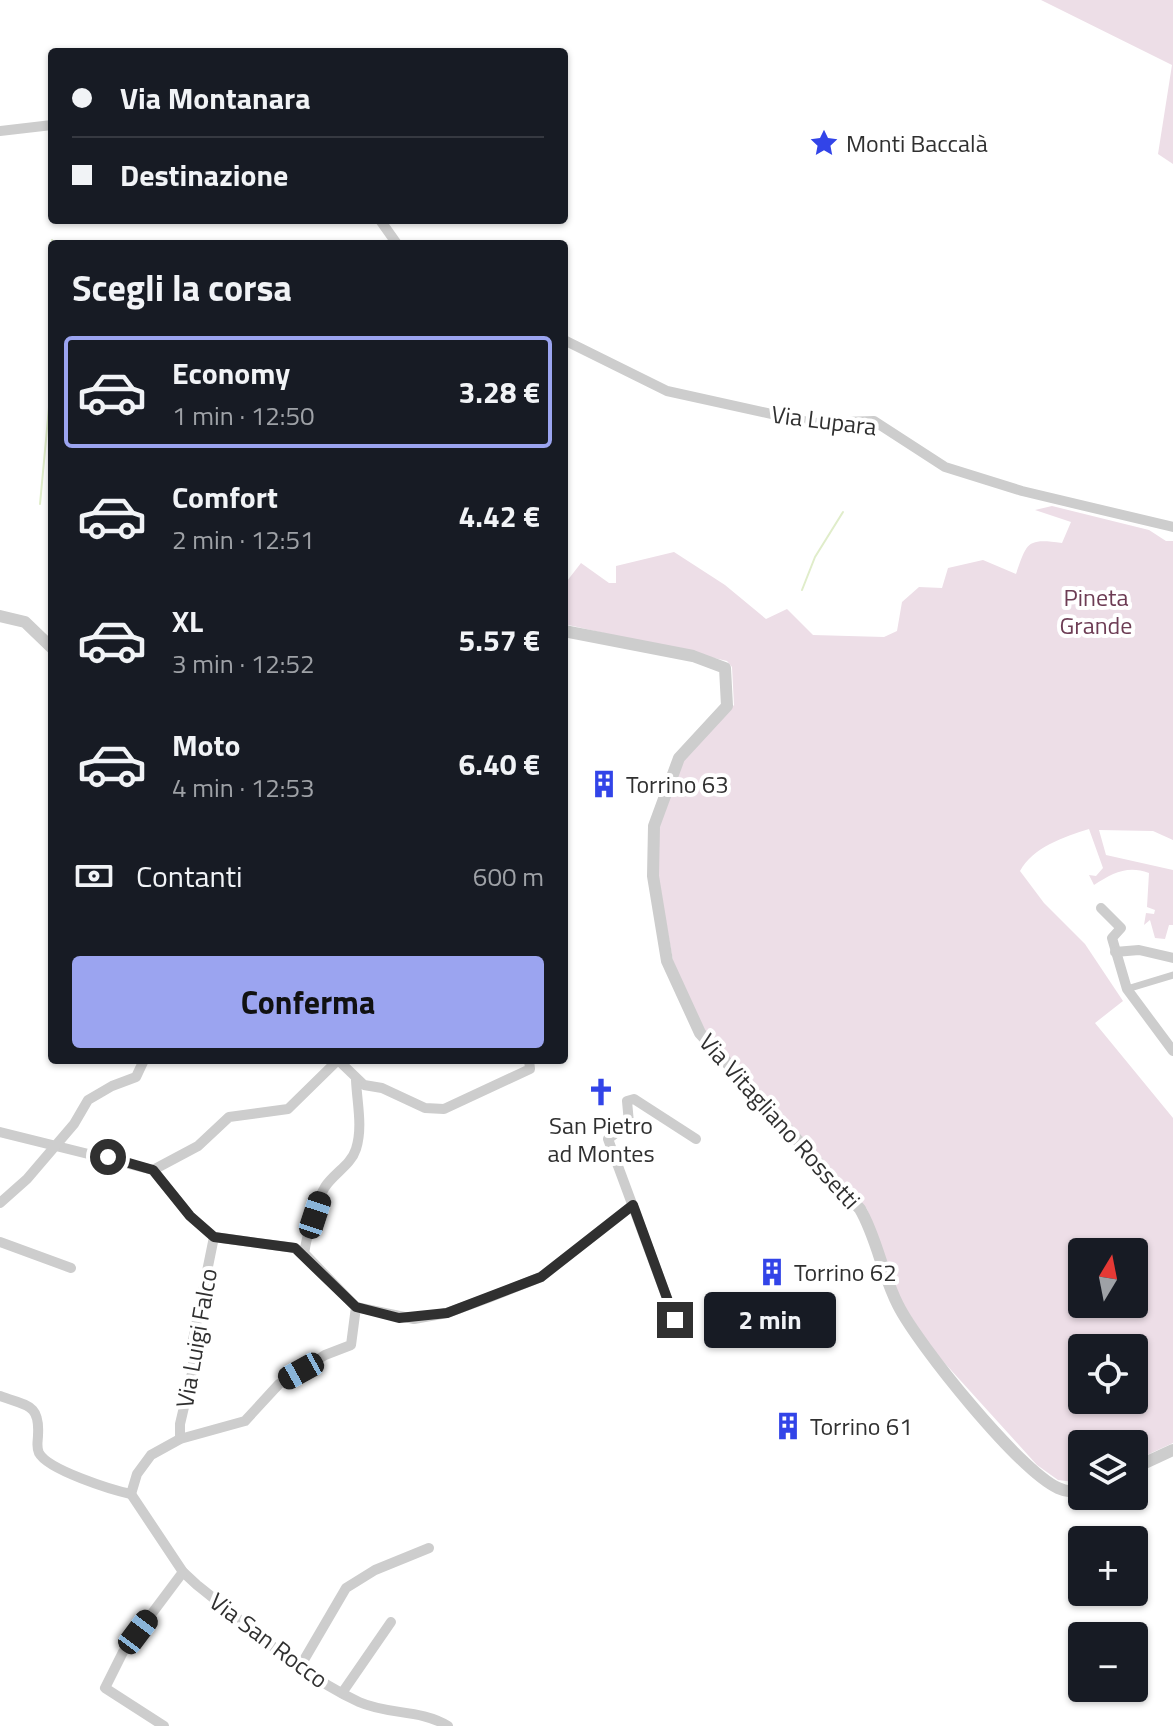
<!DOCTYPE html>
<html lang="it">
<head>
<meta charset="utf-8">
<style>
	:root { --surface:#171b24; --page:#20242c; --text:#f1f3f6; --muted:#9ea1a6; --line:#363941; --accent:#9ba4f0 }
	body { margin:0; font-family:"Titillium Web",sans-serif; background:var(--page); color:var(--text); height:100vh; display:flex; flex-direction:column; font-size:30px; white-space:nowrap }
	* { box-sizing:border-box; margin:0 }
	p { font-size:26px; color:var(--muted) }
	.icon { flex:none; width:44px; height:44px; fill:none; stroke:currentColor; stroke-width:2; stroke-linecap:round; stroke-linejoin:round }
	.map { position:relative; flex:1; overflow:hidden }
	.sheet { position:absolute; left:48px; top:240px; width:520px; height:824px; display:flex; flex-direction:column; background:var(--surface); border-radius:8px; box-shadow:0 2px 6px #0004 }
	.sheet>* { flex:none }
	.top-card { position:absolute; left:48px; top:48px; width:520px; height:176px; border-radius:8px; box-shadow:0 2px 6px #0004; display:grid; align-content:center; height:176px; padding:0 24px; background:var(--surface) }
	.needle { width:52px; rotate:10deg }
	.tools { position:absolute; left:1068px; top:1238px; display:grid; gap:16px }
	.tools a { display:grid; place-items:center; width:80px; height:80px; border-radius:8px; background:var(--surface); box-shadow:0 2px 6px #0004; font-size:40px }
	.end { position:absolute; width:36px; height:36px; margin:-18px; border:10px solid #303030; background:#fff; box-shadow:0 0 0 4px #fff }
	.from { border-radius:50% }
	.bubble { position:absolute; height:56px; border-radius:8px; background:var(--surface); box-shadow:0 2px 6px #0004; font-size:26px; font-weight:700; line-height:56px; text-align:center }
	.car { position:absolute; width:24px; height:48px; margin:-24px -12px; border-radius:10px; box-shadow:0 0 6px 2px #0007; background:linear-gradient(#222 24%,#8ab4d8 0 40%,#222 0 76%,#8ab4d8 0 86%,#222 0) }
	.top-card b { display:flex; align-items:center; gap:28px; height:76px; font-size:30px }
	.top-card b+b { border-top:2px solid var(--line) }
	.top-card i { width:20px; height:20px; background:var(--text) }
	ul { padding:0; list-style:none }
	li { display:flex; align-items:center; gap:24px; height:112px; margin:0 16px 12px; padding:0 8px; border:4px solid transparent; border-radius:8px }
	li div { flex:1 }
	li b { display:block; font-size:30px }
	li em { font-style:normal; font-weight:700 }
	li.on { border-color:var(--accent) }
	li>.icon { width:72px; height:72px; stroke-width:1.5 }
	h2 { padding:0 24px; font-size:36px; line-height:96px }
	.pay { display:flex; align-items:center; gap:20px; height:88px; padding:0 24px; font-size:30px }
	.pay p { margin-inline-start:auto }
	.primary-button { display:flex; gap:16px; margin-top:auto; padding:16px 24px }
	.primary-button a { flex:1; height:92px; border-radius:8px; background:var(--accent); color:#111; font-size:32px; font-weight:700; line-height:92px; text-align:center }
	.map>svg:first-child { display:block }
	.green { fill:#eddee7; fill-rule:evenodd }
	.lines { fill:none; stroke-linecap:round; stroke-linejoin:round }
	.stream { stroke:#e0edca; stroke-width:2 }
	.pedestrian { stroke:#cdcdcd; stroke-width:7 }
	.minor { stroke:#cdcdcd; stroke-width:10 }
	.tertiary { stroke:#cdcdcd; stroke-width:12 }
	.route { stroke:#303030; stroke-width:10 }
	.labels { text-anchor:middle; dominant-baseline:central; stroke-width:8; stroke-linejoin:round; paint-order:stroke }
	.poi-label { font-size:24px; fill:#303030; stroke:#fff; text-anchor:start }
	.street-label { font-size:24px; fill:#303030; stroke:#fff }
	.park-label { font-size:24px; fill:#6d3c54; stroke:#fff }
</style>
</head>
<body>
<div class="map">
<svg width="1173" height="1726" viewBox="0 0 1173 1726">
	<rect width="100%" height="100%" fill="#fff"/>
	<!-- green -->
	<g class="green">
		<path d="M1041,0H1173V164L1158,154L1172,65Z"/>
		<path d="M1052,506L1149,530L1166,541H1173V840L1153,831L1099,830L1106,855L1173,870V925H1169L1165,939L1155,938L1150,920L1144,925L1146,913L1154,914L1155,910L1147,907L1149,873C1127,865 1113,873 1094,885L1089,875L1096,876L1103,868L1089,829C1064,837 1033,847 1020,871L1044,903L1085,944L1123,1001L1095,1023L1173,1118V1443L1134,1461V1444H1082V1483L1058,1480L1037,1465L931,1348L900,1299L867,1209L708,1038L674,966L657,873L658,830L679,766L734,705L732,667L727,661L564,624V580L567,581L581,563L609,583H616V566L674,552L725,585L766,619L787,609L813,635L884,637L897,631L902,602L919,587L942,588L948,568L983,560L1016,574C1027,542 1027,538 1062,543L1071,522L1035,510ZM1082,1252H1134V1304H1082ZM1082,1348H1134V1400H1082Z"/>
	</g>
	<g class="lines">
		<!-- stream -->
		<g class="stream">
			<path d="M52,240L53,244"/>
			<path d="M40,504L52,375"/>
			<path d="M802,590L815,557L843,512"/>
		</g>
		<!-- pedestrian -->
		<path class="pedestrian" d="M1127,989L1173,975"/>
		<!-- minor -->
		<g class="minor">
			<path d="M0,131L52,125"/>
			<path d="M380,220L397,244"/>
			<path d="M564,340L667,391L812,423L874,421L945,467L1022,491L1173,527"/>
			<path d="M1101,908L1121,928L1112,938L1127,989L1173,1051"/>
			<path d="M1115,952L1139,950L1173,958"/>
			<path d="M338,1060L364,1085L382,1088L425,1108L444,1109L530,1069L529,1060"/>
			<path d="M0,1132L153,1170L190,1216L214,1237"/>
			<path d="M153,1170L198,1146L229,1117L288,1109L338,1060"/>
			<path d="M0,1203L27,1179L74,1124L88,1100L112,1086L136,1077L144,1060"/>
			<path d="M0,1242L71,1268"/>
			<path d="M304,1253C308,1232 314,1205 325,1187C334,1173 351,1165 356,1149C363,1127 357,1103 356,1080"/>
			<path d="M356,1307L414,1319L447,1313L488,1298L541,1277L633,1205"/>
			<path d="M675,1320L608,1139L629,1123L627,1101L634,1099L696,1139"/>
			<path d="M0,1396C26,1406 40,1403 38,1435C38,1441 36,1447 39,1453C48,1470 112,1490 131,1494"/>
			<path d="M180,1439V1424L193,1369V1340L214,1237"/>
			<path d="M131,1494L137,1474L151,1455L180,1439L245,1421L279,1384L325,1355L351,1345L356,1307L304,1253L295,1248L214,1237"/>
			<path d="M131,1494L183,1572L197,1585C248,1625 300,1675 359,1702C388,1715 420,1709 448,1726"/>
			<path d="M301,1665L346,1588L375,1570L429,1548"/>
			<path d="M342,1693L391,1622"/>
			<path d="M164,1726L105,1688L123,1652L183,1572"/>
		</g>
		<!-- tertiary -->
		<g class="tertiary">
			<path d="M0,616L25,622L52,648"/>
			<path d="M564,631L693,656L725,668L727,706L679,758L654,826L653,876L667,961L700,1033L860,1209C877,1238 882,1274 898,1305C918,1345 1019,1470 1058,1488C1067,1492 1073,1492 1082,1491"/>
			<path d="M1134,1468L1173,1450"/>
		</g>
	</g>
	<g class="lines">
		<!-- route -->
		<path class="route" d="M108,1157L153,1170L190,1216L214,1237L295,1248L356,1307L399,1318L447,1313L541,1277L633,1205L675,1320"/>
	</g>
	<!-- icons -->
	<defs>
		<symbol id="sight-bare" viewBox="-9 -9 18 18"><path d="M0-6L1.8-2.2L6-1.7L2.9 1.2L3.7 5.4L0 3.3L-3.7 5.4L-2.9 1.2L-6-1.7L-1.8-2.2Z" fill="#3244e8" stroke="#fff" stroke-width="2.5" paint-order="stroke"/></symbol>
		<symbol id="building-bare" viewBox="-9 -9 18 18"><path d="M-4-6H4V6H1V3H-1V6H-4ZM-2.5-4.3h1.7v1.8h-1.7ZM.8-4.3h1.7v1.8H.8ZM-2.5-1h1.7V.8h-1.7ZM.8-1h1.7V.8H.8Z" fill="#3244e8" stroke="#fff" stroke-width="2.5" paint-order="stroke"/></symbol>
		<symbol id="church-bare" viewBox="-9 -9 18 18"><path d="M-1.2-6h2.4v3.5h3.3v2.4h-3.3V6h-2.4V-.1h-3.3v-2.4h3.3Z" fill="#3244e8" stroke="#fff" stroke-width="2.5" paint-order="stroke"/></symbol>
	</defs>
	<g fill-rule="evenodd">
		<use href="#sight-bare" x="804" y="123" width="40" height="40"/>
		<use href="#building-bare" x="584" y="764" width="40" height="40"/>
		<use href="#church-bare" x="581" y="1072" width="40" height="40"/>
		<use href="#building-bare" x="752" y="1252" width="40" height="40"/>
		<use href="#building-bare" x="768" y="1406" width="40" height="40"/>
	</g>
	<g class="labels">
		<!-- poi labels -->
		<g class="poi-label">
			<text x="846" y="143">Monti Baccalà</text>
			<text x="626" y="784">Torrino 63</text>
			<text x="601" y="1125" text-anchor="middle">San Pietro<tspan x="601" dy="28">ad Montes</tspan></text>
			<text x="794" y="1272">Torrino 62</text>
			<text x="810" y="1426">Torrino 61</text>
		</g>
		<!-- street labels -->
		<g class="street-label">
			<text transform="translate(824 420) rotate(7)">Via Lupara</text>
			<text transform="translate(780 1121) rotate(48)">Via Vitagliano Rossetti</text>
			<text transform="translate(196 1338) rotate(-80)">Via Luigi Falco</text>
			<text transform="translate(269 1640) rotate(37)">Via San Rocco</text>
		</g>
		<!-- park labels -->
		<g class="park-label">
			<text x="1096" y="597">Pineta<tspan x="1096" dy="28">Grande</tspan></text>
		</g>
	</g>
</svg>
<div class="tools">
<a><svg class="needle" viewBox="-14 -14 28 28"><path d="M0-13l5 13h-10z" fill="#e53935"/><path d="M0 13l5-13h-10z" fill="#9ea1a6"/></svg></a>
<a><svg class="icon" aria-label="locate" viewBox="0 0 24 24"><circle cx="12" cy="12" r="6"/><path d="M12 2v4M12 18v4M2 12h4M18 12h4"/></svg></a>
<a><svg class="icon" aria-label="layers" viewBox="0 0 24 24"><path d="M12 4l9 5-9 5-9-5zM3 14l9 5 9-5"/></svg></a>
<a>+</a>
<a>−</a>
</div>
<i class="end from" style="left:108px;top:1157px"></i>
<i class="end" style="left:675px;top:1320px"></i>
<div class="bubble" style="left:704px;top:1292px;width:132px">2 min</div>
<i class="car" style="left:315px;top:1215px;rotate:18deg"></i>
<i class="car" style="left:301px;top:1371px;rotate:241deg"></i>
<i class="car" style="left:138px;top:1632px;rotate:37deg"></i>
<div class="top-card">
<b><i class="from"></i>Via Montanara</b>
<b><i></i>Destinazione</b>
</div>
<section class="sheet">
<h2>Scegli la corsa</h2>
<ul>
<li class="on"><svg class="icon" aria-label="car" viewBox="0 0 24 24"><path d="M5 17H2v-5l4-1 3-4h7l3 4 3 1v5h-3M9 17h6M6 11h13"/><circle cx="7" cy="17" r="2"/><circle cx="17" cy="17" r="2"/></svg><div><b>Economy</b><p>1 min · 12:50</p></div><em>3.28 €</em></li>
<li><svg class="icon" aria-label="car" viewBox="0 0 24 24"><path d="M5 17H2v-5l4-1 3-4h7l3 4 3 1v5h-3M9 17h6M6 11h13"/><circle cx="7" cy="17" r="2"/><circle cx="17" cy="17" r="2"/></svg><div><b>Comfort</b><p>2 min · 12:51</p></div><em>4.42 €</em></li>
<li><svg class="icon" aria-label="car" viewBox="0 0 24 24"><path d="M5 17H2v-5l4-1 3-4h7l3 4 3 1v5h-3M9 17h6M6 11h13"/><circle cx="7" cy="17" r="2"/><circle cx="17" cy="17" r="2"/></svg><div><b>XL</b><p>3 min · 12:52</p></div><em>5.57 €</em></li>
<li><svg class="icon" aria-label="car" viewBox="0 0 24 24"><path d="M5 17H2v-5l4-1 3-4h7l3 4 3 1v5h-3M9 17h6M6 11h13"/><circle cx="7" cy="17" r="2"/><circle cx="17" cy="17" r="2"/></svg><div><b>Moto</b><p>4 min · 12:53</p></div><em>6.40 €</em></li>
</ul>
<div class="pay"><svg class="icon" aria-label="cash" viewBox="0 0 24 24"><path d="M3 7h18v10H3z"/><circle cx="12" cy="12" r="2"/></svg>Contanti<p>600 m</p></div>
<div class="primary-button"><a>Conferma</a></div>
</section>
</div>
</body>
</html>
